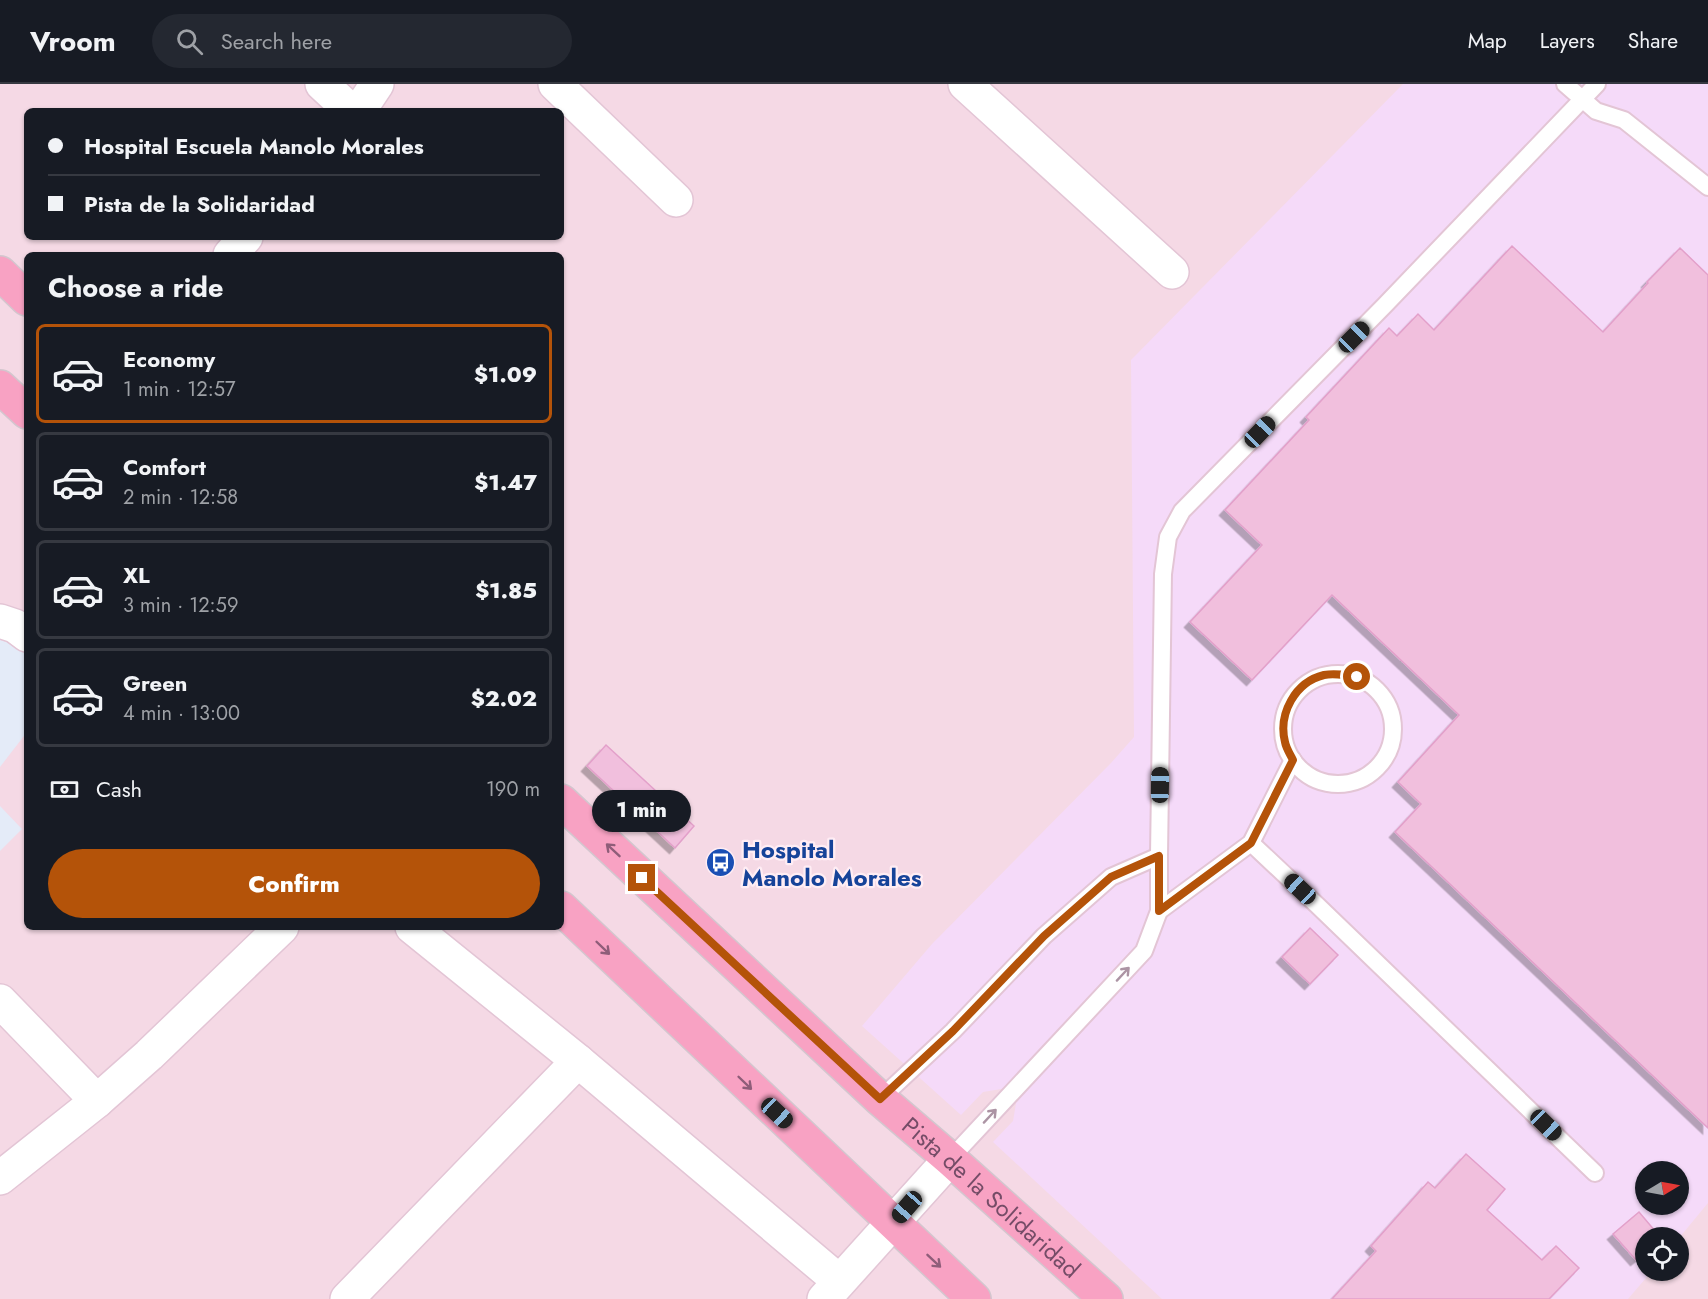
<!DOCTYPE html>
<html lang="en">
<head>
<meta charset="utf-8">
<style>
	:root { --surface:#171b24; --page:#242831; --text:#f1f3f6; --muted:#9ea1a6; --line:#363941; --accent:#b45309 }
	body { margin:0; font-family:Jost,sans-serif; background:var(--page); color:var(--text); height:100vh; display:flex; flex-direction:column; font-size:22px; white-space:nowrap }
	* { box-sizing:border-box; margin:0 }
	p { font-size:20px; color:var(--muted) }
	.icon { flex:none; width:33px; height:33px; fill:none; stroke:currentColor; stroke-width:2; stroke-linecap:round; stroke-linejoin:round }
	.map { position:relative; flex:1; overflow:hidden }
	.sheet { position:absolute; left:24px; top:168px; width:540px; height:678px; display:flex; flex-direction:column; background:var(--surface); border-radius:9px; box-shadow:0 2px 4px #0004 }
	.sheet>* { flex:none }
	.banner { position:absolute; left:24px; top:24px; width:540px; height:132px; border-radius:9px; box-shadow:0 2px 4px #0004; display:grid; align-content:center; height:132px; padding:0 24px; background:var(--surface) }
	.needle { width:39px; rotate:80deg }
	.controls { position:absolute; left:1635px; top:1077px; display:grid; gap:12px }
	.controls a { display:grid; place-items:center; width:54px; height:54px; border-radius:50%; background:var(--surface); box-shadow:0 2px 4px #0004; font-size:30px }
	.end { position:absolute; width:27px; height:27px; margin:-14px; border:8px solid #b45309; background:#fff; box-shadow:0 0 0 3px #fff }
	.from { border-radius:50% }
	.bubble { position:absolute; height:42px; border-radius:21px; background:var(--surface); box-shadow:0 2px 4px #0004; font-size:20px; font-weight:800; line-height:42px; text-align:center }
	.car { position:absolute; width:18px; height:36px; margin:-18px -9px; border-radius:8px; box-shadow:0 0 4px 2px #0007; background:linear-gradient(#222 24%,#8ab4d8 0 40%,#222 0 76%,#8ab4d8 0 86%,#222 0) }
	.banner b { display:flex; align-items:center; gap:21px; height:57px; font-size:22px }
	.banner b+b { border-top:2px solid var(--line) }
	.banner i { width:15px; height:15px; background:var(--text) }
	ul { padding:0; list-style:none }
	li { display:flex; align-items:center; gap:18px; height:99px; margin:0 12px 9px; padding:0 12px; border:3px solid var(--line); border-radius:9px }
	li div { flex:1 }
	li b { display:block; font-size:22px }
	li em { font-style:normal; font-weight:800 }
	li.selected { border-color:var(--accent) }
	li>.icon { width:54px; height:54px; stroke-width:1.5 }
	h2 { padding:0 24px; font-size:27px; line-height:72px }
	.pay { display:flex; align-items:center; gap:15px; height:66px; padding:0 24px; font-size:22px }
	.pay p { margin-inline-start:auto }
	.action { display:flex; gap:12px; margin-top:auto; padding:12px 24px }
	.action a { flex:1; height:69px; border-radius:36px; background:var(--accent); color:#fff; font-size:24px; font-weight:800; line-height:69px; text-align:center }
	header { display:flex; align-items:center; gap:36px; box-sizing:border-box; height:84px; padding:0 30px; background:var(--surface); border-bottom:2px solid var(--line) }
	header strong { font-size:28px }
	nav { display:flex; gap:33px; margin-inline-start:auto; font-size:21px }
	.search { width:420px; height:54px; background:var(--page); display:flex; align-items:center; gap:15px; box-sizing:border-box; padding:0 21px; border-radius:33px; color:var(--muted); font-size:22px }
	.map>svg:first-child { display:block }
	.residential { fill:#f5d9e5; fill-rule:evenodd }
	.education { fill:#e4ebf8 }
	.medical { fill:#f5daf9; fill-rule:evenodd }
	.building { fill:#f1bfdd; stroke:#e3a0ca; stroke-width:1.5; filter:url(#shadow) }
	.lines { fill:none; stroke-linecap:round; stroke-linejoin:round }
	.service-casing { stroke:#e3c5d5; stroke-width:20 }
	.minor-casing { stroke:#e3c5d5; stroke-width:36 }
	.primary-casing { stroke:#d3c6ce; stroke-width:36 }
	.service { stroke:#fff; stroke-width:16 }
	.minor { stroke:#fff; stroke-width:33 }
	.primary { stroke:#f8a2c3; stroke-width:33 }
	.oneway { stroke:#8f5d79 }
	.oneway2 { stroke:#ac94a4 }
	.route { stroke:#b45309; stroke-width:8 }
	.labels { text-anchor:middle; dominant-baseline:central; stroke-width:4.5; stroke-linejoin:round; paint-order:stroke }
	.transit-label { font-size:24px; font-weight:bold; fill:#164399; stroke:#ffedf4; text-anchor:start }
	.street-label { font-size:24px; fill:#754c67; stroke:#ffedf4 }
</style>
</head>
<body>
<header>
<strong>Vroom</strong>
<div class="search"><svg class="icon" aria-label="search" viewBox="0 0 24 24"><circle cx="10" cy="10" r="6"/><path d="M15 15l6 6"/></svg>Search here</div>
<nav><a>Map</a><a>Layers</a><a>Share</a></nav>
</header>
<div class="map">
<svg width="1708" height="1215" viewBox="0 0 1708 1215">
	<defs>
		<filter id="shadow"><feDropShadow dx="-5.5" dy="5.5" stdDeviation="0" flood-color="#0004"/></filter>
	</defs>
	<rect width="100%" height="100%" fill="#fce7ef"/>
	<!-- residential -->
	<path class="residential" d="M0,0H1708V1215H0ZM27,27H561V153H27ZM27,171H561V843H27ZM1646,1088H1678V1120H1646ZM1646,1154H1678V1186H1646Z"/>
	<!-- education -->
	<g class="education">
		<path d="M0,556L20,563L27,569V648L0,683Z"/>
		<path d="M0,722L22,745L0,767Z"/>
	</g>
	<!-- medical -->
	<path class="medical" d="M1403,0H1708V1119L1679,1154H1646V1186L1652,1187L1628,1215H1162L993,1058L1013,1037L1019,1002L983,1008L961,1031L862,942L932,860L1111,679L1134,653L1131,276ZM1646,1088H1678V1120H1646Z"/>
	<!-- building -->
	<g class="building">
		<path d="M1512,162L1603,248L1648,199L1647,198L1680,164L1708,191V1044L1395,748L1421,720L1398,698L1459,631L1332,511L1252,596L1190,538L1262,461L1225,426L1309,336L1306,333L1389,244L1397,252L1418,230L1434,246Z"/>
		<path d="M606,661L694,742L675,764L587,682Z"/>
		<path d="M1310,844L1338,871L1310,900L1282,873Z"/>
		<path d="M1466,1070L1505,1105L1487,1126L1542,1176L1556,1162L1579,1184L1549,1215H1332L1376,1167L1371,1162L1428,1098L1435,1104Z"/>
		<path d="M1639,1128L1661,1154H1646V1168L1636,1176L1613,1150Z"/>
	</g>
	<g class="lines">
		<defs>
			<g id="service">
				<path d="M1565,0L1596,27L1624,36L1708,103"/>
				<circle cx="1338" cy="645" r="55"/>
				<path d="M1251,759L1317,821L1595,1089"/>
				<path d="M1159,827L1251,759L1293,676"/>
				<path d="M880,1015L953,947L1044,852L1111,793L1159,772"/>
				<path d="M950,1075L1144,867L1159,827V772L1163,490L1168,453L1182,427L1385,221L1597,0"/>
			</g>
			<g id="minor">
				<path d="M322,0L351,27"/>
				<path d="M555,0L676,116"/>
				<path d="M965,0L1172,188"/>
				<path d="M359,27L377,0"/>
				<path d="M230,171L246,153"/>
				<path d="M0,537L15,542L27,551"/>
				<path d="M412,843L578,977L839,1197"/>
				<path d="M0,917L97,1017"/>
				<path d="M0,1094L97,1017L149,971L282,843"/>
				<path d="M347,1215L578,977"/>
				<path d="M824,1215L950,1075"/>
			</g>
			<g id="primary">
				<path d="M0,189L27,215"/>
				<path d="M0,303L27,328"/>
				<path id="s1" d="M561,717L880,1015L950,1075L1106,1215"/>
				<path d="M561,824L974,1215"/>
			</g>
		</defs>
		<!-- service casing -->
		<use href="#service" class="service-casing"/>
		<!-- minor casing -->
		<use href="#minor" class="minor-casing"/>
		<!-- primary casing -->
		<use href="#primary" class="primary-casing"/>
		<!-- service -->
		<use href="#service" class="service"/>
		<!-- minor -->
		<use href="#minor" class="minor"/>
		<!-- primary -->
		<use href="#primary" class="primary"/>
	</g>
	<!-- one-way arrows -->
	<defs><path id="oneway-shaft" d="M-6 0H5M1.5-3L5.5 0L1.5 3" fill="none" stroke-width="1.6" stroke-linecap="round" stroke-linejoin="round" transform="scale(1.5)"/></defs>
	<g class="oneway">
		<use href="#oneway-shaft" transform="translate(613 766) rotate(-137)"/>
		<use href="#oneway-shaft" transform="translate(603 864) rotate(44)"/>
		<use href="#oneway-shaft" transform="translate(745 999) rotate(44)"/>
		<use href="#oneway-shaft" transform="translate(934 1177) rotate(43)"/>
	</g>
	<g class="oneway2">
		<use href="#oneway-shaft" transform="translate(1123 890) rotate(-47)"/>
		<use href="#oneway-shaft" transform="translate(990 1032) rotate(-47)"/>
	</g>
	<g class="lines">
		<!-- route -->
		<path class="route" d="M642,794L880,1015L953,947L1044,852L1111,793L1159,772V827L1251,759L1293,676C1290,670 1286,664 1285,658C1278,630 1295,598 1324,591C1335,589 1346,591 1357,593"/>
	</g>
	<!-- icons -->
	<defs>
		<symbol id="bus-disc" viewBox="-11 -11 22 22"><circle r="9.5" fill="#1a4fb4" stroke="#ffedf4"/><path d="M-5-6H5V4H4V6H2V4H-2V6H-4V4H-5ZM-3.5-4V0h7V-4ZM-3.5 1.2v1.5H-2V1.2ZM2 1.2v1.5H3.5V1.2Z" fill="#fff"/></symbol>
	</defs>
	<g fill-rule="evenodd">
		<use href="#bus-disc" x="704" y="762" width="33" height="33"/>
	</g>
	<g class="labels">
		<!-- transit labels -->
		<g class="transit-label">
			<text x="742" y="765">Hospital<tspan x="742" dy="28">Manolo Morales</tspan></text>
		</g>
		<!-- street labels -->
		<g class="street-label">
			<text stroke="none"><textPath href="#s1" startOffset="585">Pista de la Solidaridad</textPath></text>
		</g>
	</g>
</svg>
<div class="controls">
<a><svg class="needle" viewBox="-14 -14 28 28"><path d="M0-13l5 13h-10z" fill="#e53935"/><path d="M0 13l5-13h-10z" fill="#9ea1a6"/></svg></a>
<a><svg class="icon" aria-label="locate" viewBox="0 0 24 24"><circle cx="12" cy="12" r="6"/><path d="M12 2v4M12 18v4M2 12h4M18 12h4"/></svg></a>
</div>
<i class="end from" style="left:1357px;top:593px"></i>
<i class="end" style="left:642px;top:794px"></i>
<div class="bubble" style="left:592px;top:706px;width:99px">1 min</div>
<i class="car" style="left:1354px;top:253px;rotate:45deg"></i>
<i class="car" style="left:1260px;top:348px;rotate:44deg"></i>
<i class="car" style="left:1160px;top:701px;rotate:1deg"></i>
<i class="car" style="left:1300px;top:805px;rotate:313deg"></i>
<i class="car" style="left:777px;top:1029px;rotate:133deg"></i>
<i class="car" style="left:1546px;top:1041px;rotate:134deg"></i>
<i class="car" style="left:907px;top:1123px;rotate:221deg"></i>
<div class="banner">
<b><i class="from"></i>Hospital Escuela Manolo Morales</b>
<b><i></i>Pista de la Solidaridad</b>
</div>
<section class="sheet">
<h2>Choose a ride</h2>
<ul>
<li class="selected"><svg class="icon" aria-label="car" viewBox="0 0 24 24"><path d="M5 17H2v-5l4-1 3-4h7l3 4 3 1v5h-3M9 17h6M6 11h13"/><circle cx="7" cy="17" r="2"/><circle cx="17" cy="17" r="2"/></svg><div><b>Economy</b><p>1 min · 12:57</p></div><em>$1.09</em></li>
<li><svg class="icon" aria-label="car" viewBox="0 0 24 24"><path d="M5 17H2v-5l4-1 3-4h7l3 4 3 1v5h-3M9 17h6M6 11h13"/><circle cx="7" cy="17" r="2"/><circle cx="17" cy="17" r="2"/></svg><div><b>Comfort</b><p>2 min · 12:58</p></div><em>$1.47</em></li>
<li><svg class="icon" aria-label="car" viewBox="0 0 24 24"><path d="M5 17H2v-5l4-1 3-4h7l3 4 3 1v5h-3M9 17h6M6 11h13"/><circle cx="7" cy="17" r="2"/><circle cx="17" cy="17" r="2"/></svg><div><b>XL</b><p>3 min · 12:59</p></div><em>$1.85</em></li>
<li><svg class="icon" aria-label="car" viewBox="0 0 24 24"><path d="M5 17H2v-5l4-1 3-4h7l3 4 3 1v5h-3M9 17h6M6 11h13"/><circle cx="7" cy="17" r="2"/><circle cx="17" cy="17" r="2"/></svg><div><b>Green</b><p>4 min · 13:00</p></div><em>$2.02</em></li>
</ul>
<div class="pay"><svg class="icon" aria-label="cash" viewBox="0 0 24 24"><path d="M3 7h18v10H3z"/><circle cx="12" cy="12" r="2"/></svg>Cash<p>190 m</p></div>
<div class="action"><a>Confirm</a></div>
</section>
</div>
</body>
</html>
